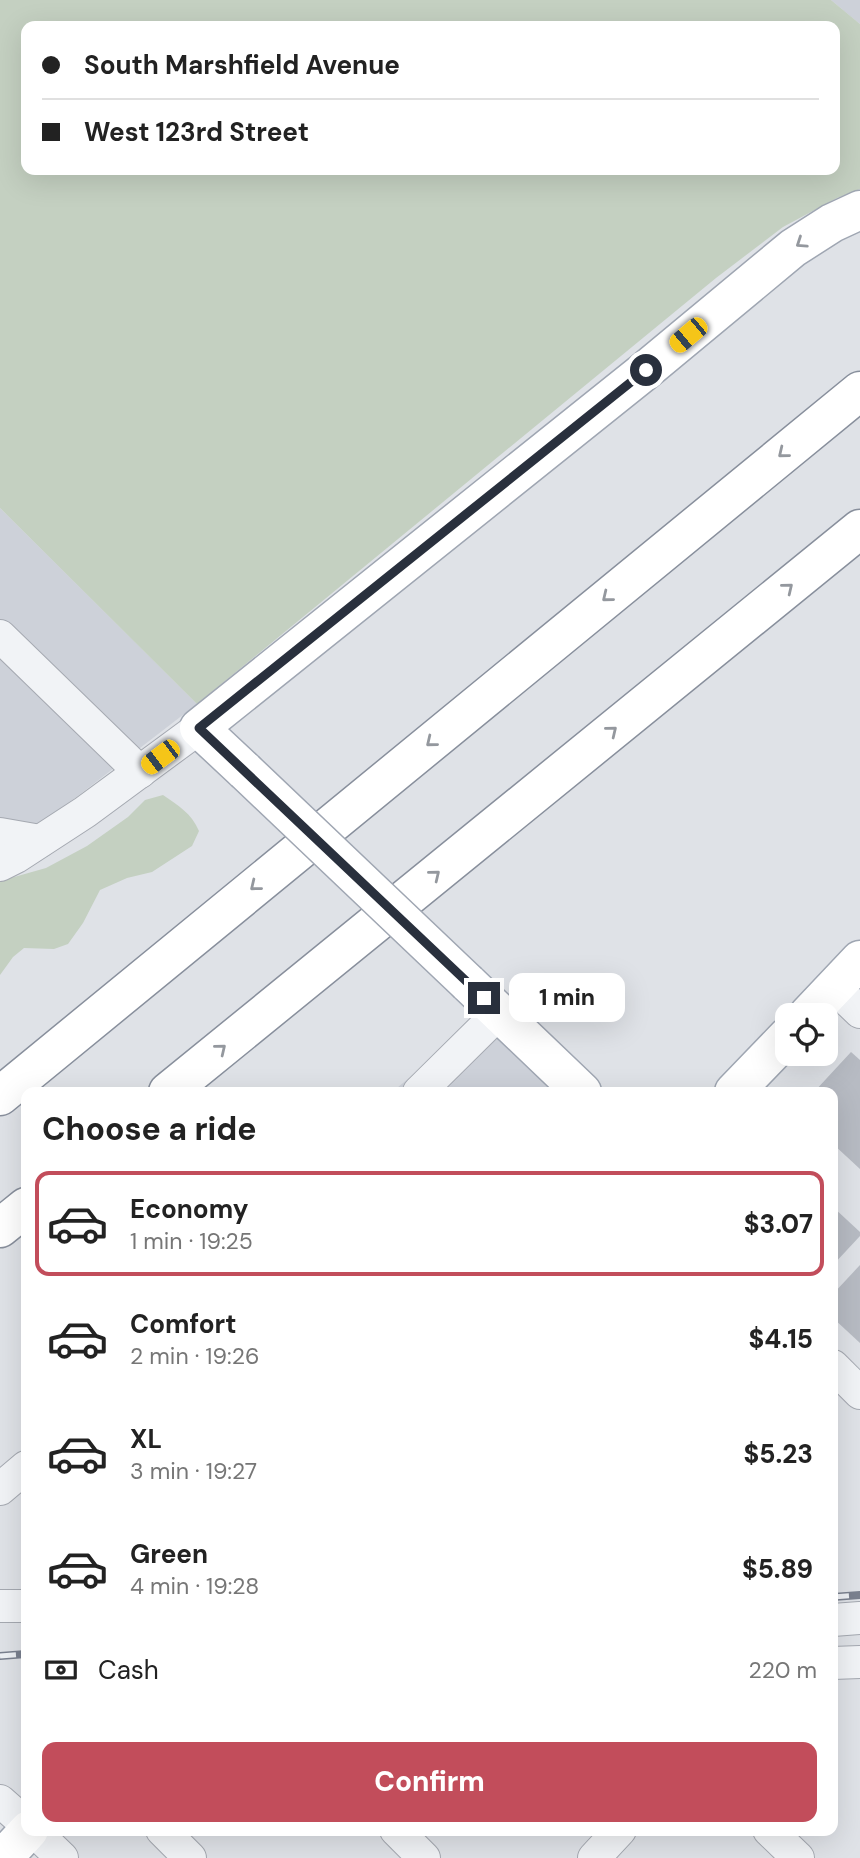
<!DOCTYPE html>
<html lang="en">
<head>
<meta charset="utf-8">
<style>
	:root { --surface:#fff; --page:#f6f6f6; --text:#222; --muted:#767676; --line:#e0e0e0; --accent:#c24d5b }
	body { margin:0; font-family:"DM Sans",sans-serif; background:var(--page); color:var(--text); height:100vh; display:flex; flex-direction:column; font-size:26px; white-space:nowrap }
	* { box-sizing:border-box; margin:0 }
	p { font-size:23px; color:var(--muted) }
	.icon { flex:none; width:38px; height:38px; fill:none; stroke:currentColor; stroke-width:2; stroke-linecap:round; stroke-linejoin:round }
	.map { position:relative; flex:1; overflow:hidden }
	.details { position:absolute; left:21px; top:1087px; width:817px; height:749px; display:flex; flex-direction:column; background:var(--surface); border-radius:14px; box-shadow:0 7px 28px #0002 }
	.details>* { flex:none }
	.guide { position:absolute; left:21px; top:21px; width:819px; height:154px; border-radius:14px; box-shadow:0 7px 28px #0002; display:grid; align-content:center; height:154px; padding:0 21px; background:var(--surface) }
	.fabs { position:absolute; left:775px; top:1003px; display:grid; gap:14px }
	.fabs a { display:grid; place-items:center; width:63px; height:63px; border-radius:14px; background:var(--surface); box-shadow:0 7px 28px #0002; font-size:35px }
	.end { position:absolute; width:32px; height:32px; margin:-16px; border:9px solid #29303d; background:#fff; box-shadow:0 0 0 4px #fff }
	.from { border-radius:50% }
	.bubble { position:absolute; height:49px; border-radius:14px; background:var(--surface); box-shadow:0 7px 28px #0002; font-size:23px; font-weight:800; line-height:49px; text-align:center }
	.car { position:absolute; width:21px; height:42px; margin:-21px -10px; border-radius:9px; box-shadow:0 0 5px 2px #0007; background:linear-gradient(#f5c518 24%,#345 0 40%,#f5c518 0 76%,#345 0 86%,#f5c518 0) }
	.guide b { display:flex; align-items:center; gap:24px; height:66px; font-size:26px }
	.guide b+b { border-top:2px solid var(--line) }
	.guide i { width:18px; height:18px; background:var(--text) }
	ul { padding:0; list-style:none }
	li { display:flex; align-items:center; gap:21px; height:105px; margin:0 14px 10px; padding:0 7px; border:4px solid transparent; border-radius:14px }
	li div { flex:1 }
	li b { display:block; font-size:26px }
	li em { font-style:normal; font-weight:800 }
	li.active { border-color:var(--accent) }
	li>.icon { width:63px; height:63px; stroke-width:1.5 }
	h2 { padding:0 21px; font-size:32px; line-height:84px }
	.pay { display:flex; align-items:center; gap:18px; height:77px; padding:0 21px; font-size:26px }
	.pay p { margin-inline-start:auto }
	.primary-button { display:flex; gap:14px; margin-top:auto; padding:14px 21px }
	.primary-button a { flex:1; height:80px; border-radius:14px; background:var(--accent); color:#fff; font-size:28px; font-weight:800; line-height:80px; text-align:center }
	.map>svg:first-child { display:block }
	.built { fill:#cdd1d9 }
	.green { fill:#c4d0c1; fill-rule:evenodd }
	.building { fill:#b7bbc3 }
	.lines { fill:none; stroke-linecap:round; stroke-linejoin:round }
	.minor-casing { stroke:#a5a9b1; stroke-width:34 }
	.major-casing { stroke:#9fa6b2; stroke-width:41 }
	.highway-casing { stroke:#888f9c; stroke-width:41 }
	.minor { stroke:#f1f3f6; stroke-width:32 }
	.major { stroke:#fff; stroke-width:38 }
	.highway { stroke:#fff; stroke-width:38 }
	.rail-casing { stroke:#7a818f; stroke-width:8 }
	.rail { stroke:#eef1f5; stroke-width:5; stroke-dasharray:16; stroke-linecap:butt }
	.major-bridge-casing { stroke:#9fa6b2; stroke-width:41; stroke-linecap:butt }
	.major-bridge { stroke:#fff; stroke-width:38 }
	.oneway { stroke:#94989e }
	.route { stroke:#29303d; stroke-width:9 }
</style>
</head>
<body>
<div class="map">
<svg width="860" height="1858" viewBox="0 0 860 1858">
	<rect width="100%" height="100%" fill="#dfe2e7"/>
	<!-- built -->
	<g class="built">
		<path d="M831,0H860V24Z"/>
		<path d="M0,508L197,704L0,856Z"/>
		<path d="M480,1020L555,1092H392Z"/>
	</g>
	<!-- green -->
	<g class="green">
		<path d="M0,0H831L860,24V189L837,198L783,227L716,278L197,704L0,508ZM26,26H835V170H26Z"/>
		<path d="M163,795C179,806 191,813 199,831L192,846L152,872L127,878L100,890L83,923L68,944L54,949L24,948L13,957L0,975V881L46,868L87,846L128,817L145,800Z"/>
	</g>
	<!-- building -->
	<g class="building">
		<path d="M851,1052L860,1060V1169L833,1144V1092H814Z"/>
		<path d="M833,1207L860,1232V1236L833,1265Z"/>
		<path d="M860,1265V1343L833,1318V1294Z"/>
	</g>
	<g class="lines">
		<defs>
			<g id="minor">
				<path d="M0,636L140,772"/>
				<path d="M0,834L40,841"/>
				<path d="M0,865L16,857L85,812L199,728"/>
				<path d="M834,987L860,1012"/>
				<path d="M419,1092L499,1013"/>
				<path d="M833,1366L860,1393"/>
				<path d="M0,1489L26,1467"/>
				<path d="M0,1606H26"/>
				<path d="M833,1620L860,1618"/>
				<path d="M833,1663L860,1662"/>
				<path d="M0,1801L26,1824"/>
				<path d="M33,1830L62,1858"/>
				<path d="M162,1830L190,1858"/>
				<path d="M396,1830L424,1858"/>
				<path d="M769,1830L798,1858"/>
				<path d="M594,1858L620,1830"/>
			</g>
			<g id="major">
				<path d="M245,771L199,728L646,370L793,248L832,223L860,210"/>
				<path d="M468,983L582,1092"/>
				<path d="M808,1015L860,960"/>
				<path d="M734,1092L788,1036"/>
				<path d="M3,1858L29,1830"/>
			</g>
			<g id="highway">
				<path d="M168,1092L860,529"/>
				<path d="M0,1096L860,391"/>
				<path d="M0,1228L26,1207"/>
			</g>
		</defs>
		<!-- minor casing -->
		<use href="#minor" class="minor-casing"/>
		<!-- major casing -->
		<use href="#major" class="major-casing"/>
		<!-- highway casing -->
		<use href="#highway" class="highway-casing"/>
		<!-- minor -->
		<use href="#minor" class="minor"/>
		<!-- major -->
		<use href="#major" class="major"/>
		<!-- highway -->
		<use href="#highway" class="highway"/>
		<defs>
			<g id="rail">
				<path d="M833,1597L860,1595"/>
				<path d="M0,1656L26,1654"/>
			</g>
		</defs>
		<!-- rail casing -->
		<use href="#rail" class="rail-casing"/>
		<!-- rail -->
		<use href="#rail" class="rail"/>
		<defs>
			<path id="major-bridge" d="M245,771L468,983"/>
		</defs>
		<!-- major-bridge casing -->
		<use href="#major-bridge" class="major-bridge-casing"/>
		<!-- major-bridge -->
		<use href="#major-bridge" class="major-bridge"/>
	</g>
	<!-- one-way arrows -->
	<defs><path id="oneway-chevron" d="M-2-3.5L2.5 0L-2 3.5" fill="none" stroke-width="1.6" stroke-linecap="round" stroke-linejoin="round" transform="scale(1.75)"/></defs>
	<g class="oneway">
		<use href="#oneway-chevron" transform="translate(801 243) rotate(146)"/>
		<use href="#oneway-chevron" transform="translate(783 453) rotate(141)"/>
		<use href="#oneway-chevron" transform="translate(788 588) rotate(-39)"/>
		<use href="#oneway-chevron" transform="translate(607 597) rotate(141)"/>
		<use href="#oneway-chevron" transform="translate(612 731) rotate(-39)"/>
		<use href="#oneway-chevron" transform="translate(431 742) rotate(141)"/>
		<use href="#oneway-chevron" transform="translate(435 875) rotate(-39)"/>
		<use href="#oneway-chevron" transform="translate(255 886) rotate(141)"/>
		<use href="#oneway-chevron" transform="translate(221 1049) rotate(-39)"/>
	</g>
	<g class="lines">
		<!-- route -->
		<path class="route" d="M484,998L199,728L646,370"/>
	</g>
</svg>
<div class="fabs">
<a><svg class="icon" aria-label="locate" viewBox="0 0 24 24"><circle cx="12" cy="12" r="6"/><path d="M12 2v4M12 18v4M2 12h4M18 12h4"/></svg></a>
</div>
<i class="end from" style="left:646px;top:370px"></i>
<i class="end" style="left:484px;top:998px"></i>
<div class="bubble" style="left:509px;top:973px;width:116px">1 min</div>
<i class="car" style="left:688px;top:335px;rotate:230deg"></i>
<i class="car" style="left:160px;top:757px;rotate:233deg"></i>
<div class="guide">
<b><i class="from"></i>South Marshfield Avenue</b>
<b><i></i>West 123rd Street</b>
</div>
<section class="details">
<h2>Choose a ride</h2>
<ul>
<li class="active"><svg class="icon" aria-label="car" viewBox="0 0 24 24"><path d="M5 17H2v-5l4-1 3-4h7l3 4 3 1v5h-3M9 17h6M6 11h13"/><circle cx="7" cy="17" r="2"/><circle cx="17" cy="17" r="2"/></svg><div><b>Economy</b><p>1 min · 19:25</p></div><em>$3.07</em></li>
<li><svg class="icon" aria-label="car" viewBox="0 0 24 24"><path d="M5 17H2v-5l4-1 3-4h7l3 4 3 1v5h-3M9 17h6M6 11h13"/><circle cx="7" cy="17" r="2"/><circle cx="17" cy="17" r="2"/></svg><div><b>Comfort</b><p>2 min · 19:26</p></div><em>$4.15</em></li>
<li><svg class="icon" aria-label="car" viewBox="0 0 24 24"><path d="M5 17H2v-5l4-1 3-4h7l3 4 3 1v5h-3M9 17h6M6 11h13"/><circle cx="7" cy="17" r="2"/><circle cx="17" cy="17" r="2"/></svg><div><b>XL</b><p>3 min · 19:27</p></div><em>$5.23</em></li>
<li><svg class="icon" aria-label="car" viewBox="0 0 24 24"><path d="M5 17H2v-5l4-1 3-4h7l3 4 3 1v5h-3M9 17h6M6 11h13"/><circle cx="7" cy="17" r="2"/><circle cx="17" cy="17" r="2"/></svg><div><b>Green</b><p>4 min · 19:28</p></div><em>$5.89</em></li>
</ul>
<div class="pay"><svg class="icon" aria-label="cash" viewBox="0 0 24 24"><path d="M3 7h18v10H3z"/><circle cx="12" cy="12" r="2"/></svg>Cash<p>220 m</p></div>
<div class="primary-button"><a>Confirm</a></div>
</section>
</div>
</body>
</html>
